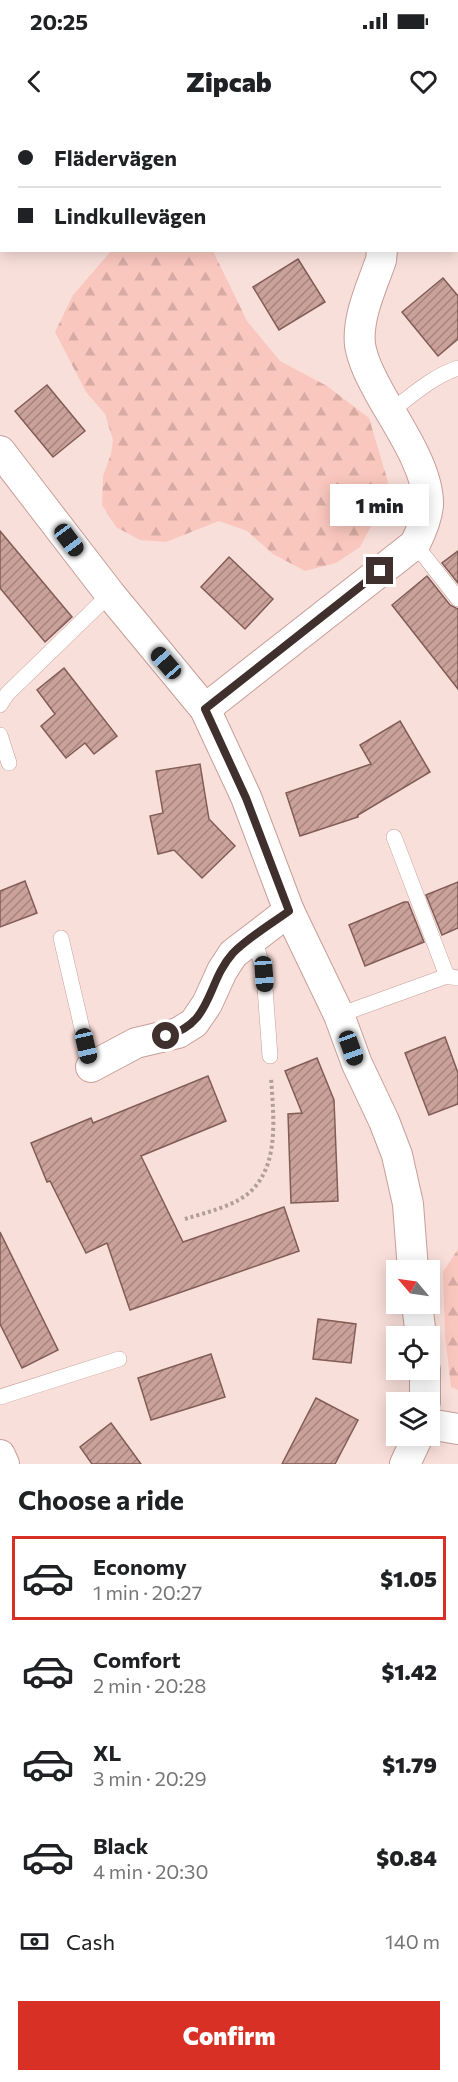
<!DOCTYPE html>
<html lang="en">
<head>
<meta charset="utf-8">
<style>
	:root { --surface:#fff; --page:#f2f2f2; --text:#202124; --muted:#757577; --line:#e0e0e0; --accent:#d93025 }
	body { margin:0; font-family:Commissioner,sans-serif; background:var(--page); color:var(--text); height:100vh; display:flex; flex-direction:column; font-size:22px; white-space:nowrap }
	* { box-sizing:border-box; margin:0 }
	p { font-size:20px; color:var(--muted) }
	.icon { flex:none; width:33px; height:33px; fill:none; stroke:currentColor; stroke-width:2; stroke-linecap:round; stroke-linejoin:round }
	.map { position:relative; height:1344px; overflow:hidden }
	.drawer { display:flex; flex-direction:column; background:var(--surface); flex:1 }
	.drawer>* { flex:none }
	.hud { position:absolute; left:0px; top:0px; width:459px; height:132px; box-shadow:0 3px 15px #0003; display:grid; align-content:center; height:132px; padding:0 18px; background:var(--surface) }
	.needle { width:39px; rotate:299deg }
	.buttons { position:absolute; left:386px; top:1140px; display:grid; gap:12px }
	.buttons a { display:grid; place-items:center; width:54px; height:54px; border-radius:0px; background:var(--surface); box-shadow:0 3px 15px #0003; font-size:30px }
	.end { position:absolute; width:27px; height:27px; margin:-14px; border:8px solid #40302d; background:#fff; box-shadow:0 0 0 3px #fff }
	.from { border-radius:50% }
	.bubble { position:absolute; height:42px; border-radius:0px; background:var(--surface); box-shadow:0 3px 15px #0003; font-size:20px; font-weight:800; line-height:42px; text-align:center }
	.car { position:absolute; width:18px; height:36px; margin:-18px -9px; border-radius:8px; box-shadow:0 0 4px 2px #0007; background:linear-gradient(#222 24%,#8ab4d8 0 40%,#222 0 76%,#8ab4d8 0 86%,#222 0) }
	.hud b { display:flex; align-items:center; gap:21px; height:57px; font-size:22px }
	.hud b+b { border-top:2px solid var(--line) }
	.hud i { width:15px; height:15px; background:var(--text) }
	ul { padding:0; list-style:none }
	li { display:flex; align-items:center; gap:18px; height:84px; margin:0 12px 9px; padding:0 6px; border:3px solid transparent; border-radius:0px }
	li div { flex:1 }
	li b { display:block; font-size:22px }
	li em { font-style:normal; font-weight:800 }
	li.current { border-color:var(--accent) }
	li>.icon { width:54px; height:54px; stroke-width:1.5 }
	h2 { padding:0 18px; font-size:27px; line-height:72px }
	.pay { display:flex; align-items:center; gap:15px; height:66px; padding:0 18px; font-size:22px }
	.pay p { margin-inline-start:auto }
	.action { display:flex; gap:12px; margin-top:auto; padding:12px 18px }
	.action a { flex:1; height:69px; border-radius:0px; background:var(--accent); color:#fff; font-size:24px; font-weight:800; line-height:69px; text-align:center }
	.status { display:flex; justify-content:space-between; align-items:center; height:42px; padding:0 30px; background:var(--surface); direction:ltr }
	.status svg { height:16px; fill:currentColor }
	header { display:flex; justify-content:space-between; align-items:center; height:78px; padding:0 18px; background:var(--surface); font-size:27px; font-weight:800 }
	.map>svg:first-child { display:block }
	.forest { fill:url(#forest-firs) }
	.building { fill:url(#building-hatch); stroke:#815d56; stroke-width:1.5 }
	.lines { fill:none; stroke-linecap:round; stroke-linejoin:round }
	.service-casing { stroke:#c79e97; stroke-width:16 }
	.minor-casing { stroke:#c79e97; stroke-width:32 }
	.path { stroke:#b39d99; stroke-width:4; stroke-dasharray:3 3; stroke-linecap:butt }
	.service { stroke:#fff; stroke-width:15 }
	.minor { stroke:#fff; stroke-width:30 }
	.route { stroke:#40302d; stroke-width:8 }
</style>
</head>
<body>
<div class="status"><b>20:25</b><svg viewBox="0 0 49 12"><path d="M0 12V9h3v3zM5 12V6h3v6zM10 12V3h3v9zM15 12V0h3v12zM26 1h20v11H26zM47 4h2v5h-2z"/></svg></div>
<header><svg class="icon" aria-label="back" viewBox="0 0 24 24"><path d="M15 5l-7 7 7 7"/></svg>Zipcab<svg class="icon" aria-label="heart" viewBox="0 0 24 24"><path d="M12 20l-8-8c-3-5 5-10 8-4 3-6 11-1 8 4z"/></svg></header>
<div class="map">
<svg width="458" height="1344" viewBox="0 0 458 1344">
	<defs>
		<pattern id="forest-firs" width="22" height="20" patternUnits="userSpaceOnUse" patternTransform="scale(1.5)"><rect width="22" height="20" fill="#fac7be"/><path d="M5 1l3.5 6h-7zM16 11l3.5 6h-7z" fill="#d7aba4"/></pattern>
		<pattern id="building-hatch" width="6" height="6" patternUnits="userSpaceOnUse" patternTransform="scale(1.5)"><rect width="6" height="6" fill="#cba29b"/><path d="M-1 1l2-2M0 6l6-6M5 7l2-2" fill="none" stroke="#a6847f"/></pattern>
	</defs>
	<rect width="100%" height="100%" fill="#f9dfda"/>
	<!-- forest -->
	<g class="forest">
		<path d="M111,131H213L247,201L280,241L327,266L369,298L388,362L375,399L360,427L336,443L305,451L273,434L247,411L219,401L166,422L140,420L116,407L102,385L103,356L111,334L113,320L105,294L86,272L55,212L73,175Z"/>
		<path d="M458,1129V1270L451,1267L445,1215L443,1152Z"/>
	</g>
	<!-- building -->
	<g class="building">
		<path d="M298,139L325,182L279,210L253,167Z"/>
		<path d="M443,158L458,176V219L438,236L402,192Z"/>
		<path d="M47,265L85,311L53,337L15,291Z"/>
		<path d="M0,411L72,497L45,522L0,468Z"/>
		<path d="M458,431V463L442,443Z"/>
		<path d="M229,437L273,479L245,509L201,467Z"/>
		<path d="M427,456L450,485L458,489V569L392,485Z"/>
		<path d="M64,548L117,616L94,634L85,623L66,638L41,606L55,594L37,570Z"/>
		<path d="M400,601L430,652L358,695V697L300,716L286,673L371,644L360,625Z"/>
		<path d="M200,644L209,699L235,726L202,758L174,730L158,734L150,696L163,693L156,651Z"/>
		<path d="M25,761L37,793L0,807V771Z"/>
		<path d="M458,762V808L442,815L426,775Z"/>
		<path d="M404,782H408L424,822L365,846L349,805Z"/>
		<path d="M445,917L458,953V984L429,995L405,933Z"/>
		<path d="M317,938L334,980L338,1081L291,1083L288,994L302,993L285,951Z"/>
		<path d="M208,956L226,1001L141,1036L183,1122L284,1087L299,1131L130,1190L107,1123L86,1133L50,1061L47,1062L31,1023L91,998L93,1003Z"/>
		<path d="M0,1112L58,1230L22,1248L0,1204Z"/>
		<path d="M318,1199L356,1204L351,1243L313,1239Z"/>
		<path d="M211,1234L225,1277L151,1300L138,1258Z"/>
		<path d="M316,1278L358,1300L335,1344H282Z"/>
		<path d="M111,1303L141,1344H92L80,1327Z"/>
	</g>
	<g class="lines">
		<defs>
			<g id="service">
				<path d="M362,2L365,0"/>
				<path d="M390,292C411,276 433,256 458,248"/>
				<path d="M415,424L458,479"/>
				<path d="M0,585L7,574L110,474"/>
				<path d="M0,615L9,643"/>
				<path d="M394,717L447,856"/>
				<path d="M254,816L264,854L270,936"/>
				<path d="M61,818L91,947"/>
				<path d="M339,895L447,856L458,858"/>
				<path d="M0,1277L119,1239"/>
			</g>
			<g id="minor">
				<path d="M335,0L336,2"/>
				<path d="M0,331L110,474L205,589L246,677L289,791L339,895L357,944L384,1001L397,1035L408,1084L413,1150"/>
				<path d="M205,589L415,424C421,412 427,399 428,385C429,349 396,303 379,272C371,257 363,242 360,225C357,197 372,166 381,140L382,130"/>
				<path d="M91,947L136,923L178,913L194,903L207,884L222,851L233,834L289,791"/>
				<path d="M417,1184L421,1216"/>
				<path d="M425,1282V1250"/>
				<path d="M429,1304L458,1309"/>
				<path d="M0,1335L4,1344"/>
				<path d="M405,1344L418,1316"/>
			</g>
		</defs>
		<!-- service casing -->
		<use href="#service" class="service-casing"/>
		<!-- minor casing -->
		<use href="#minor" class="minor-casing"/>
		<!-- path -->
		<path class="path" d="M185,1099C207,1092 237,1086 253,1069C280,1041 273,992 271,957"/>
		<!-- service -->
		<use href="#service" class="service"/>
		<!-- minor -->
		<use href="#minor" class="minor"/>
	</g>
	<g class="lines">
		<!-- route -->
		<path class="route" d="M166,916C213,904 206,863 233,833C249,817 271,804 289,791L246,678L205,589L380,451"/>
	</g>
</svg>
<div class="buttons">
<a><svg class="needle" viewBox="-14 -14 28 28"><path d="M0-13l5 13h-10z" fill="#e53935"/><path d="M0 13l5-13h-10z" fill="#757577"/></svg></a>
<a><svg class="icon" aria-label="locate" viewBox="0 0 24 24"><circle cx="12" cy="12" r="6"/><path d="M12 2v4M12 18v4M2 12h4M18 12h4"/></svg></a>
<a><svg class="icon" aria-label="layers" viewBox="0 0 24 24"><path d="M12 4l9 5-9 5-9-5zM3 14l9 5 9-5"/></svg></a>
</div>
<i class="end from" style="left:166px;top:916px"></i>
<i class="end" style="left:380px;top:451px"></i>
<div class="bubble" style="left:330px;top:364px;width:99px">1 min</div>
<i class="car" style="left:69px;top:420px;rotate:143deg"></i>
<i class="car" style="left:166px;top:543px;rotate:319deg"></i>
<i class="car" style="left:264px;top:854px;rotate:176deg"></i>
<i class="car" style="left:86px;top:926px;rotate:167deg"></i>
<i class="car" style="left:351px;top:928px;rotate:160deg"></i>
<div class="hud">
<b><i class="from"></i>Flädervägen</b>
<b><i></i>Lindkullevägen</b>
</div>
</div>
<section class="drawer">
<h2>Choose a ride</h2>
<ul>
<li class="current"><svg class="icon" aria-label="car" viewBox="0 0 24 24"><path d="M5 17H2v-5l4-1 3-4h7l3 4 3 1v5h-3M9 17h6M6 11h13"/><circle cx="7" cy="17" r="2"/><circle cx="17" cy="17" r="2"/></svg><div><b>Economy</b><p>1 min · 20:27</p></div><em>$1.05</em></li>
<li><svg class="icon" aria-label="car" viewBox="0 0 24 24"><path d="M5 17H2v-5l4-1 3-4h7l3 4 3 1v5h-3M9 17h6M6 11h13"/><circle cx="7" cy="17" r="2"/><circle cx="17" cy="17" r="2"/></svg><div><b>Comfort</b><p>2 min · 20:28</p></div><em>$1.42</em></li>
<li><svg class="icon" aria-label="car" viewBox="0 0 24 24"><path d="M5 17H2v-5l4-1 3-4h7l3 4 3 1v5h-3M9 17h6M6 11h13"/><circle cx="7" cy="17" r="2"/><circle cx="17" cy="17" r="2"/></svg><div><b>XL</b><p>3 min · 20:29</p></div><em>$1.79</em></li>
<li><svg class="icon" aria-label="car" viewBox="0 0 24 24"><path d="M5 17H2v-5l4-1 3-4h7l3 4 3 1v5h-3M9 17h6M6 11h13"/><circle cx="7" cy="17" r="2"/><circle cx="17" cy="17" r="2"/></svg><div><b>Black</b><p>4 min · 20:30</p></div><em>$0.84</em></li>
</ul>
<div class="pay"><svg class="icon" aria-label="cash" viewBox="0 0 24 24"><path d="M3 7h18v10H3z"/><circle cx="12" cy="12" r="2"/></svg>Cash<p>140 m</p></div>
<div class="action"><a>Confirm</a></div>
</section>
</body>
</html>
